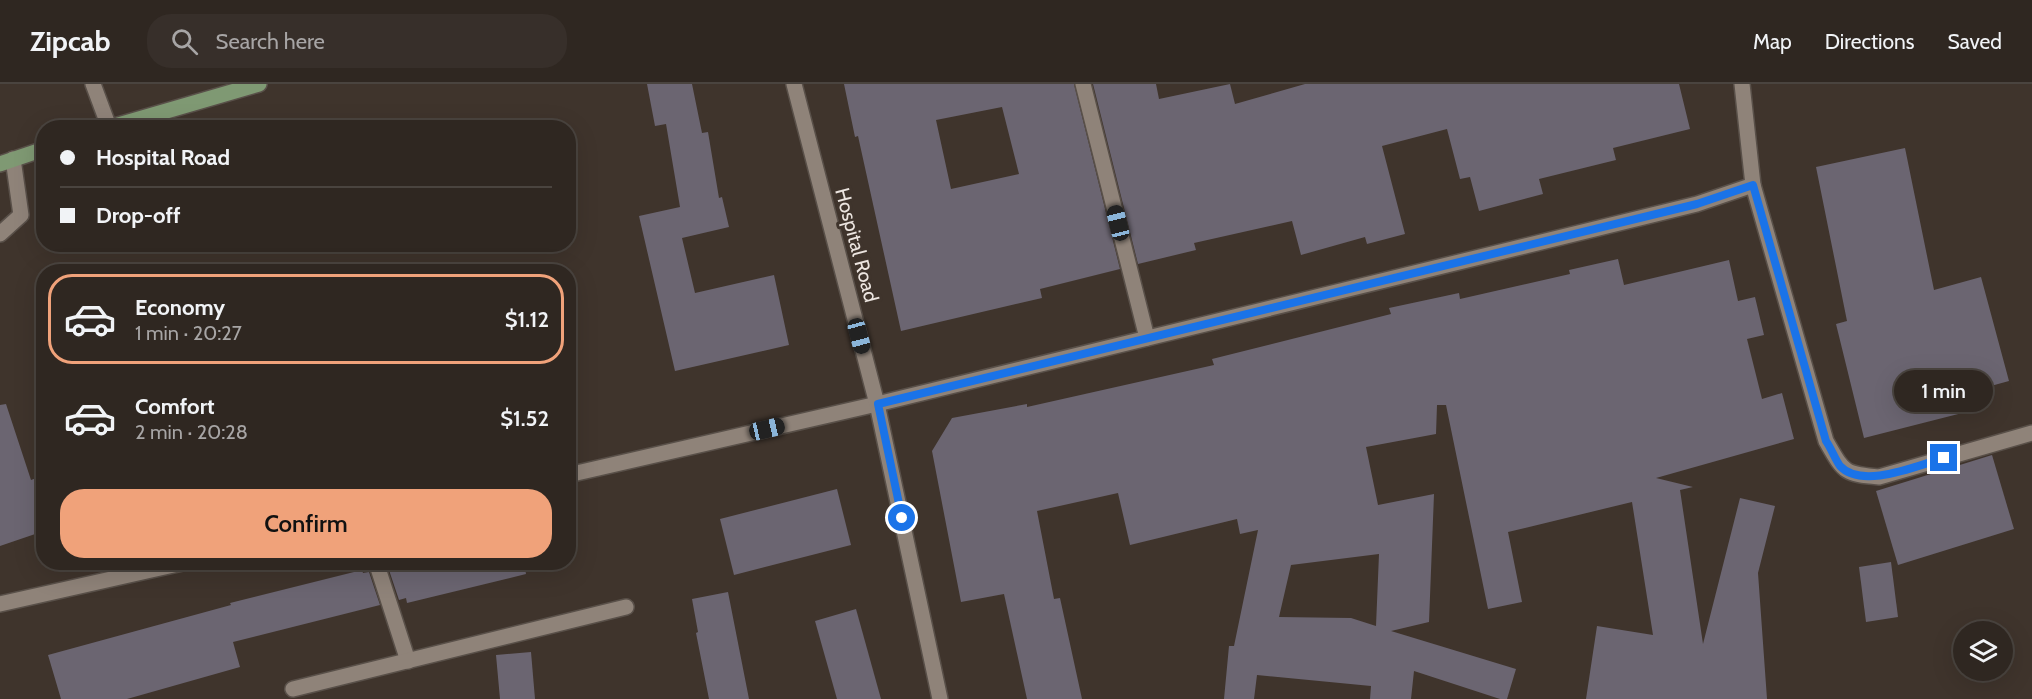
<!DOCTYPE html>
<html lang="en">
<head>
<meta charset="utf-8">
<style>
	:root { --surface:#2f2721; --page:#372f2a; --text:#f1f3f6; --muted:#a7a5a5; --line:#4a443f; --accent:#f0a27a }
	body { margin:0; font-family:Cabin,sans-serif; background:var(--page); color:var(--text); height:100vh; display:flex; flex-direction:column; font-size:22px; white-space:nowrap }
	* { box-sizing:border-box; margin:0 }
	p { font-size:20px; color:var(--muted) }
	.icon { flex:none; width:33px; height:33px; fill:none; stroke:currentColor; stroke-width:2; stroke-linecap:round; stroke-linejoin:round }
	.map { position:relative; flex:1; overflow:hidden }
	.drawer { position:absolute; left:36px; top:180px; width:540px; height:306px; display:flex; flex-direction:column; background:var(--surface); border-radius:24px; box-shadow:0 6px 24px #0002,0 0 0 2px var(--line) }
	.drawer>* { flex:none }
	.banner { position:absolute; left:36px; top:36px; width:540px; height:132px; border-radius:24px; box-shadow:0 6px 24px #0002,0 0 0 2px var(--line); display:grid; align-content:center; height:132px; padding:0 24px; background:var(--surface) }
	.tools { position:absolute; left:1953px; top:537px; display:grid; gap:12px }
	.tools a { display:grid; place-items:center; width:60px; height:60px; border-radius:50%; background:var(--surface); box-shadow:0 6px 24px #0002,0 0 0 2px var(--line); font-size:30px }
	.end { position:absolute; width:27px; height:27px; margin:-14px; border:8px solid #1a73e8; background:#fff; box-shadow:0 0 0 3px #fff }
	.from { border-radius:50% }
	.bubble { position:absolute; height:42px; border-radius:21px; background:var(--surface); box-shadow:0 6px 24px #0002,0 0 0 2px var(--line); font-size:20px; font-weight:600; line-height:42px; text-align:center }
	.car { position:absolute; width:18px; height:36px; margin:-18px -9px; border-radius:8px; box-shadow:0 0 4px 2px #0007; background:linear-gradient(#222 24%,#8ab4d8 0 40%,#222 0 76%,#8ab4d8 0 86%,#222 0) }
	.banner b { display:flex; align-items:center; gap:21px; height:57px; font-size:22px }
	.banner b+b { border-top:2px solid var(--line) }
	.banner i { width:15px; height:15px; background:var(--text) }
	ul { padding:10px 0 0; list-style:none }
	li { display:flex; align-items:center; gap:18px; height:90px; margin:0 12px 9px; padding:0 12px; border:3px solid transparent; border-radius:24px }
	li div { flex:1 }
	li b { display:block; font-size:22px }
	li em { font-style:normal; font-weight:600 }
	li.selected { border-color:var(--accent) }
	li>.icon { width:54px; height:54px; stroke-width:1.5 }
	.primary-button { display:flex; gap:12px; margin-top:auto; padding:12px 24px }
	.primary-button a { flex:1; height:69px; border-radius:24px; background:var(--accent); color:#111; font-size:24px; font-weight:600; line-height:69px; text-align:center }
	header { display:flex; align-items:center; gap:36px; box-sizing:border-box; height:84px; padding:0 30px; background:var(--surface); border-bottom:2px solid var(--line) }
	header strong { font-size:28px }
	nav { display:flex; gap:33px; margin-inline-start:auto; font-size:21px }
	.search { width:420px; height:54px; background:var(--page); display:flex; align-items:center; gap:15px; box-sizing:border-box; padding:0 21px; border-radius:24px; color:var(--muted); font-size:22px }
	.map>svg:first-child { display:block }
	.building { fill:#6b6571; fill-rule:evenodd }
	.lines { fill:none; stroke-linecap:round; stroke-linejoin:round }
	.service-casing { stroke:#595049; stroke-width:18 }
	.minor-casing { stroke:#595049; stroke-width:18 }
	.tertiary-casing { stroke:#595049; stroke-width:18 }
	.secondary-casing { stroke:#595049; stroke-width:18 }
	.service { stroke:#8f8379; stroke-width:15 }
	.minor { stroke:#8f8379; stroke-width:15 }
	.tertiary { stroke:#8f8379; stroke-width:15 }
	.secondary { stroke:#7f9973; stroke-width:15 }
	.route { stroke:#1a73e8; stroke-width:8 }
	.labels { text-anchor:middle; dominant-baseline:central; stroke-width:6; stroke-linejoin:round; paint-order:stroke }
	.street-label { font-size:20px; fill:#ece5e0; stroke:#3f342c }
</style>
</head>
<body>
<header>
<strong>Zipcab</strong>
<div class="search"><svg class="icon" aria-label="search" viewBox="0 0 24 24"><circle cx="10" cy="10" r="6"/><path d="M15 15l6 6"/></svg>Search here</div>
<nav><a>Map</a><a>Directions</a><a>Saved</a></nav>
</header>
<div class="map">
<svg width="2032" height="615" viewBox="0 0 2032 615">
	<rect width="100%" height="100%" fill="#3f342c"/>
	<!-- building -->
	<g class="building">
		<path d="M647,0H692L702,49L708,48L719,114L722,113L729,143L682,154L695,209L774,191L789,261L675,287L639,132L680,123L666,40L655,42Z"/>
		<path d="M844,0H1074L1120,185L1040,205L1042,214L901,247L858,52L855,53ZM1002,23L1019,90L951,105L936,36Z"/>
		<path d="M1093,0H1156L1159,15L1230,0L1235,20L1305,0H1679L1690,45L1613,64L1616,76L1539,95L1543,110L1479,127L1470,93L1460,95L1447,45L1382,62L1405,150L1367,160L1365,153L1301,171L1292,137L1194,159L1196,166L1138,180Z"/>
		<path d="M1905,64L1934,206L1981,193L2009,297L1969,308L1974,326L1864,354L1836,240L1847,237L1816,83Z"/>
		<path d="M1618,175L1624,201L1729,176L1738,217L1755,213L1764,251L1747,255L1762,315L1782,309L1794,355L1656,394L1693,403L1680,406L1703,560L1740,414L1775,422L1758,489L1767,615H1586L1597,542L1653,551L1632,418L1508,448L1522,518L1488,525L1446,321H1437L1436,350L1366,363L1378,421L1434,410L1429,538L1391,547L1516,585L1507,615H1500L1414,587L1411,615H1370L1371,602L1257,591L1254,615H1224L1229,562H1234L1258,446L1240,450L1237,435L1130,461L1118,409L1037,427L1054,515L1060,514L1082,615H1027L1004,510L961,518L932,367L952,334L1027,320V323L1214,281L1212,275L1391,230L1389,224L1459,209L1460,215L1570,190L1569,186ZM1379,470L1376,542L1351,534L1279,533L1291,481Z"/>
		<path d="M6,320L31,396L44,391V447L0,462V321Z"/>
		<path d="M1992,371L2014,445L1898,481L1876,407Z"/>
		<path d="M837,405L851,461L734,491L720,435Z"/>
		<path d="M406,478H524L526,490L407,519L406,514L399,516L388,483Z"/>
		<path d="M1891,478L1898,533L1866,538L1859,483Z"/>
		<path d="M362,486L363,489L369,488L380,521L233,558L240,583L127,615H61L48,571L231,521L230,519Z"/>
		<path d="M728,508L749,615H709L696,549L698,548L692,515Z"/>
		<path d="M856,525L881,615H837L815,537Z"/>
		<path d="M531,568L535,615H500L496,571Z"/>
	</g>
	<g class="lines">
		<defs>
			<g id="service">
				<path d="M0,150L21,131L13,75"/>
				<path d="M376,478L408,577"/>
				<path d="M293,605L626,523"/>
			</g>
			<g id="minor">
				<path d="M93,0L109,43"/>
				<path d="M1083,0L1147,254"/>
				<path d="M1753,101L1826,357C1844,388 1843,390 1879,393L2032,349"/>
				<path d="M568,391L877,320L1697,120L1753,101L1742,0"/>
				<path d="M0,520L187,478"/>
			</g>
			<path id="tertiary" d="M794,0L877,320L940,615"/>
			<g id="secondary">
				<path d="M108,44L259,0"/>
				<path d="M0,80L44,65"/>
			</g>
		</defs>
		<!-- service casing -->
		<use href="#service" class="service-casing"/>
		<!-- minor casing -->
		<use href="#minor" class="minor-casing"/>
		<!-- tertiary casing -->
		<use href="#tertiary" class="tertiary-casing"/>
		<!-- secondary casing -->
		<use href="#secondary" class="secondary-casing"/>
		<!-- service -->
		<use href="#service" class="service"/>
		<!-- minor -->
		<use href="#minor" class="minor"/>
		<!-- tertiary -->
		<use href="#tertiary" class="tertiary"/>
		<!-- secondary -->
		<use href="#secondary" class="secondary"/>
	</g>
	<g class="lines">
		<!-- route -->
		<path class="route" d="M902,434L878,320L1697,120L1753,101L1826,357C1831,364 1835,375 1840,382C1862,406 1918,381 1944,374"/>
	</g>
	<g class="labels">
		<!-- street labels -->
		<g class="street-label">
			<text transform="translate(857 161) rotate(75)">Hospital Road</text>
		</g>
	</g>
</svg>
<div class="tools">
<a><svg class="icon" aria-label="layers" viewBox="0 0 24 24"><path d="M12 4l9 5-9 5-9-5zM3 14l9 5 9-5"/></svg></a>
</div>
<i class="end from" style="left:902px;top:434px"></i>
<i class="end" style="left:1944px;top:374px"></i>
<div class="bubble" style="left:1894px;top:286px;width:99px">1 min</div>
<i class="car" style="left:1118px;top:139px;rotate:346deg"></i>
<i class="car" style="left:859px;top:252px;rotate:165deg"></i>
<i class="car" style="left:767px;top:345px;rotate:77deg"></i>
<div class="banner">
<b><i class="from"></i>Hospital Road</b>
<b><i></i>Drop-off</b>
</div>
<section class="drawer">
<ul>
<li class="selected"><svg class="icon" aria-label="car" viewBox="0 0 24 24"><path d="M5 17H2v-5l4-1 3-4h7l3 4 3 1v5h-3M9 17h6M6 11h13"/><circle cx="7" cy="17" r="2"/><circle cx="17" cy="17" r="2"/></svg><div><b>Economy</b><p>1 min · 20:27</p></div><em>$1.12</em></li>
<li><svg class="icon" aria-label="car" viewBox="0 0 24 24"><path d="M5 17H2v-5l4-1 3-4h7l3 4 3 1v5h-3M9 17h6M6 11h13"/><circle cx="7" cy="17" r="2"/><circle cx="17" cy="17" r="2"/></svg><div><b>Comfort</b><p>2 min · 20:28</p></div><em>$1.52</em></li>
</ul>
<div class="primary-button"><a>Confirm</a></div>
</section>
</div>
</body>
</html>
